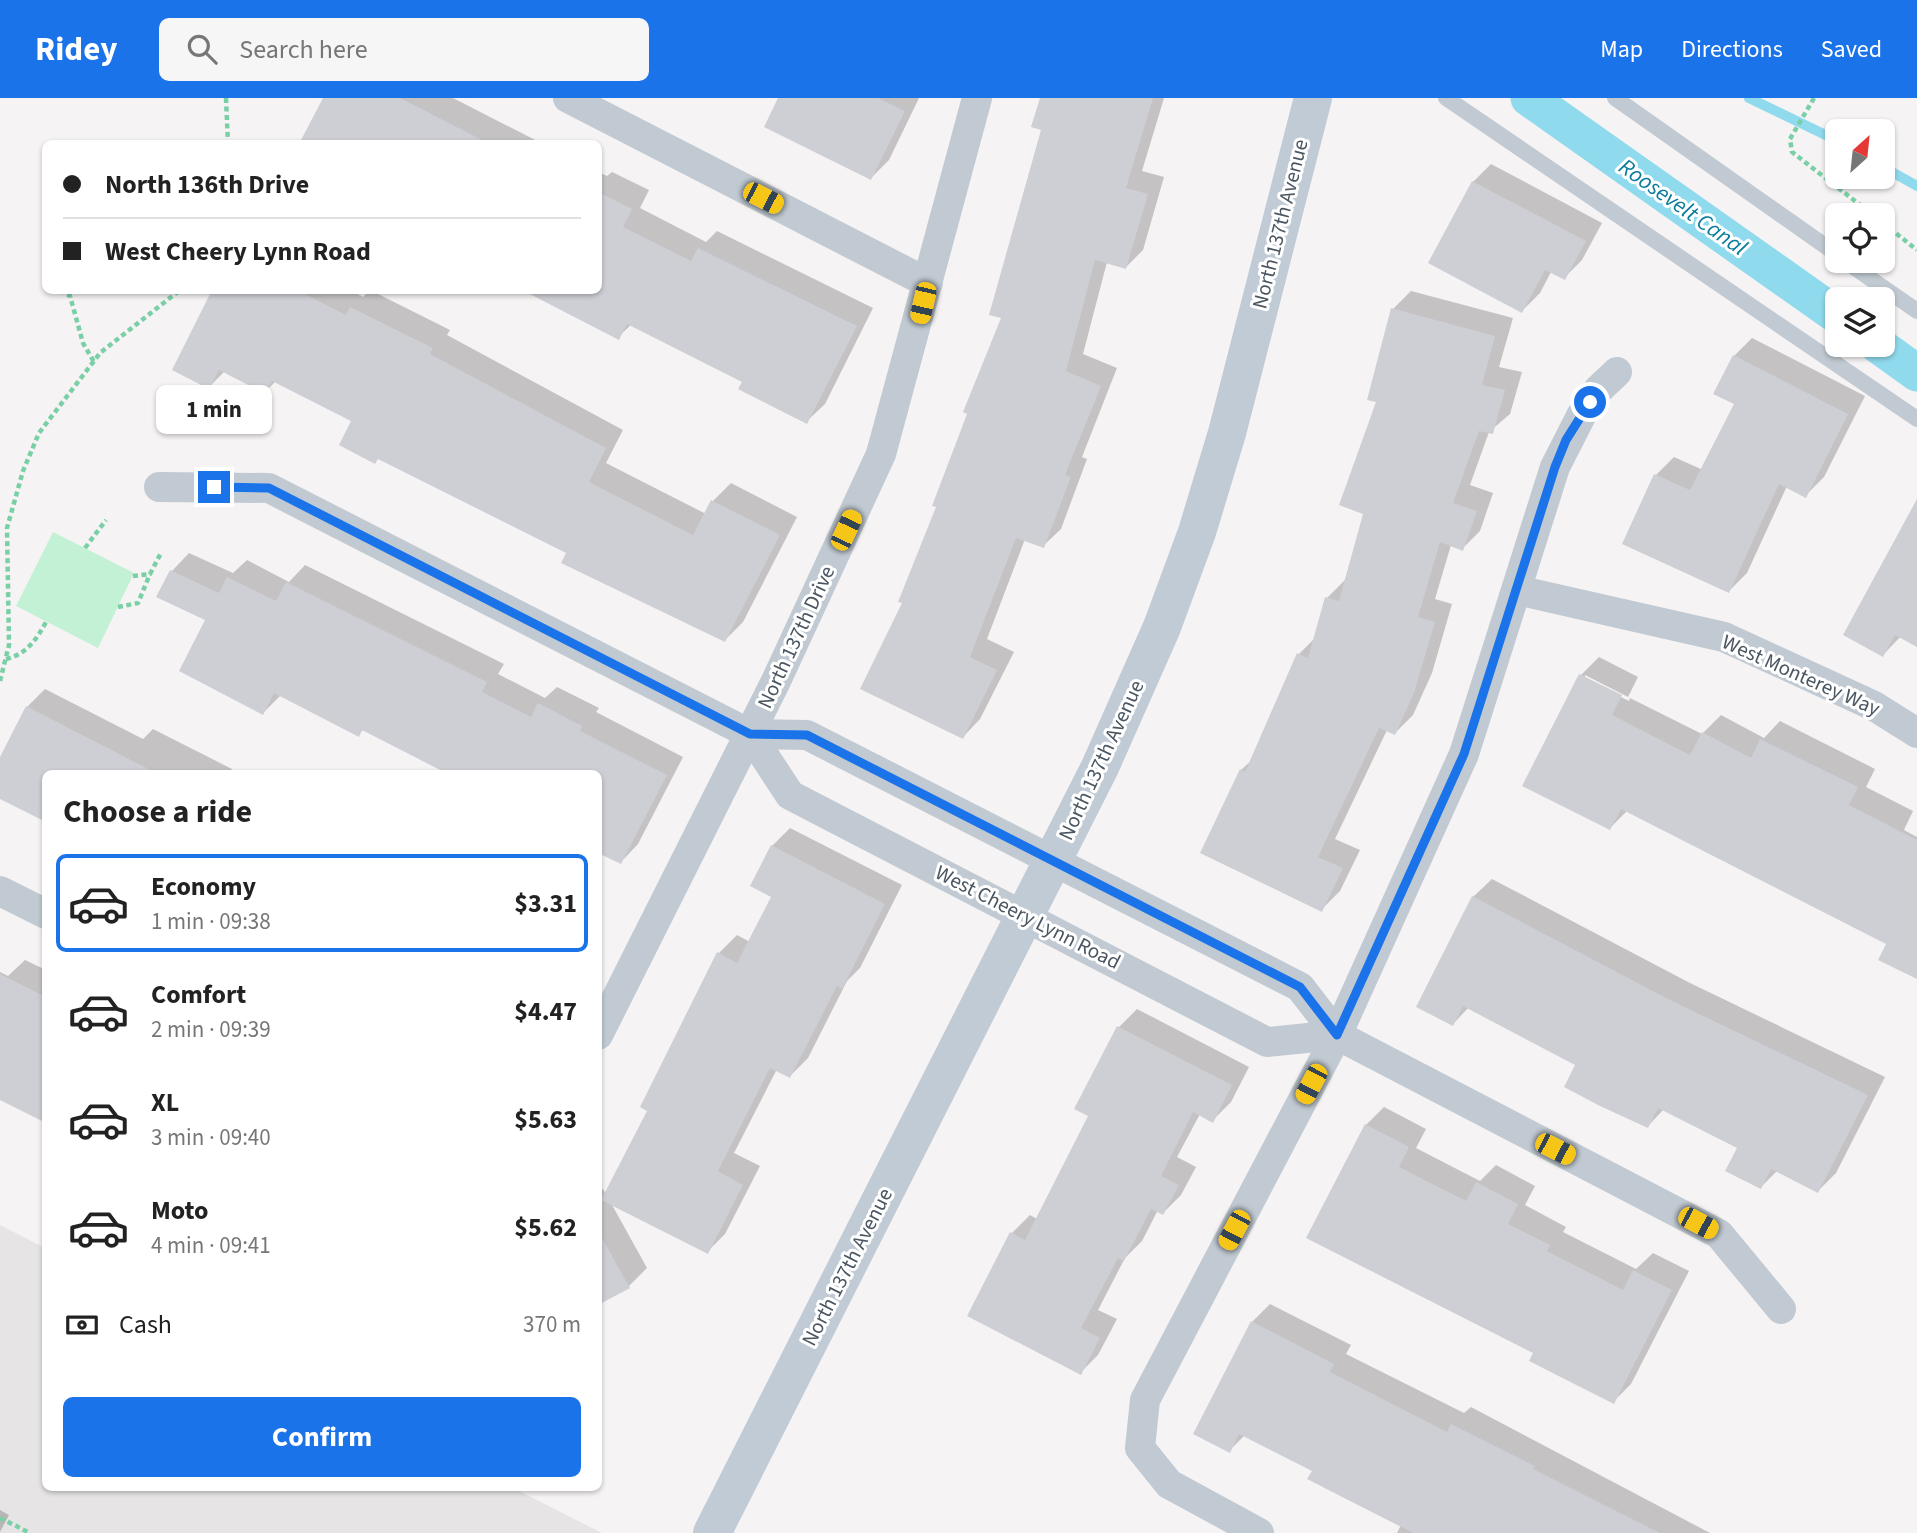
<!DOCTYPE html>
<html lang="en">
<head>
<meta charset="utf-8">
<style>
	:root { --surface:#fff; --page:#f6f6f6; --text:#222; --muted:#767676; --line:#e0e0e0; --accent:#1a73e8 }
	body { margin:0; font-family:"Source Sans 3",sans-serif; background:var(--page); color:var(--text); height:100vh; display:flex; flex-direction:column; font-size:26px; white-space:nowrap }
	* { box-sizing:border-box; margin:0 }
	p { font-size:23px; color:var(--muted) }
	.icon { flex:none; width:38px; height:38px; fill:none; stroke:currentColor; stroke-width:2; stroke-linecap:round; stroke-linejoin:round }
	.map { position:relative; flex:1; overflow:hidden }
	.drawer { position:absolute; left:42px; top:672px; width:560px; height:721px; display:flex; flex-direction:column; background:var(--surface); border-radius:10px; box-shadow:0 2px 5px #0004 }
	.drawer>* { flex:none }
	.guide { position:absolute; left:42px; top:42px; width:560px; height:154px; border-radius:10px; box-shadow:0 2px 5px #0004; display:grid; align-content:center; height:154px; padding:0 21px; background:var(--surface) }
	.needle { width:46px; rotate:27deg }
	.fabs { position:absolute; left:1825px; top:21px; display:grid; gap:14px }
	.fabs a { display:grid; place-items:center; width:70px; height:70px; border-radius:10px; background:var(--surface); box-shadow:0 2px 5px #0004; font-size:35px }
	.end { position:absolute; width:32px; height:32px; margin:-16px; border:9px solid #1a73e8; background:#fff; box-shadow:0 0 0 4px #fff }
	.from { border-radius:50% }
	.bubble { position:absolute; height:49px; border-radius:10px; background:var(--surface); box-shadow:0 2px 5px #0004; font-size:23px; font-weight:700; line-height:49px; text-align:center }
	.car { position:absolute; width:21px; height:42px; margin:-21px -10px; border-radius:9px; box-shadow:0 0 5px 2px #0007; background:linear-gradient(#f5c518 24%,#345 0 40%,#f5c518 0 76%,#345 0 86%,#f5c518 0) }
	.guide b { display:flex; align-items:center; gap:24px; height:66px; font-size:26px }
	.guide b+b { border-top:2px solid var(--line) }
	.guide i { width:18px; height:18px; background:var(--text) }
	ul { padding:0; list-style:none }
	li { display:flex; align-items:center; gap:21px; height:98px; margin:0 14px 10px; padding:0 7px; border:4px solid transparent; border-radius:10px }
	li div { flex:1 }
	li b { display:block; font-size:26px }
	li em { font-style:normal; font-weight:700 }
	li.on { border-color:var(--accent) }
	li>.icon { width:63px; height:63px; stroke-width:1.5 }
	h2 { padding:0 21px; font-size:32px; line-height:84px }
	.pay { display:flex; align-items:center; gap:18px; height:77px; padding:0 21px; font-size:26px }
	.pay p { margin-inline-start:auto }
	.button { display:flex; gap:14px; margin-top:auto; padding:14px 21px }
	.button a { flex:1; height:80px; border-radius:10px; background:var(--accent); color:#fff; font-size:28px; font-weight:700; line-height:80px; text-align:center }
	header { display:flex; align-items:center; gap:42px; box-sizing:border-box; height:98px; padding:0 35px; background:var(--accent); color:#fff }
	header strong { font-size:33px }
	nav { display:flex; gap:38px; margin-inline-start:auto; font-size:24px }
	.search { width:490px; height:63px; background:var(--page); display:flex; align-items:center; gap:18px; box-sizing:border-box; padding:0 24px; border-radius:10px; color:var(--muted); font-size:26px }
	.map>svg:first-child { display:block }
	.education { fill:#e6e4e5 }
	.green { fill:#c3f1d5 }
	.shadow { fill:#0003; fill-rule:evenodd }
	.lines { fill:none; stroke-linecap:round; stroke-linejoin:round }
	.stream { stroke:#90daee; stroke-width:10 }
	.canal { stroke:#90daee; stroke-width:37 }
	.building { fill:#cdcfd5 }
	.path { stroke:#7ad0a6; stroke-width:4.5; stroke-dasharray:5 3.5; stroke-linecap:butt }
	.lane { stroke:#c1cad2; stroke-width:16 }
	.street { stroke:#c1cad2; stroke-width:30 }
	.secondary { stroke:#c1cbd6; stroke-width:38 }
	.route { stroke:#1a73e8; stroke-width:9 }
	.labels { text-anchor:middle; dominant-baseline:central; stroke-width:6; stroke-linejoin:round; paint-order:stroke }
	.street-label { font-size:21px; fill:#4a5661; stroke:#fff }
	.water-label { font-size:23px; font-style:italic; fill:#0c7c9b; stroke:#fff }
</style>
</head>
<body>
<header>
<strong>Ridey</strong>
<div class="search"><svg class="icon" aria-label="search" viewBox="0 0 24 24"><circle cx="10" cy="10" r="6"/><path d="M15 15l6 6"/></svg>Search here</div>
<nav><a>Map</a><a>Directions</a><a>Saved</a></nav>
</header>
<div class="map">
<svg width="1917" height="1435" viewBox="0 0 1917 1435">
	<rect width="100%" height="100%" fill="#f5f3f3"/>
	<!-- education -->
	<path class="education" d="M0,1127L45,1150L46,1390H513L602,1435H0Z"/>
	<!-- green -->
	<path class="green" d="M53,434L134,475L98,550L16,508Z"/>
	<!-- shadow -->
	<g class="shadow">
		<path d="M325,0H453L543,46H301Z"/>
		<path d="M780,0H919L889,62L871,80Z"/>
		<path d="M1041,0H1164L1142,73L1164,79L1143,152L1126,169L1107,164L1083,256L1117,270L1082,359L1087,361L1061,431L1043,448L1025,441L987,541L1014,554L980,621L963,639L904,504L1003,219L1044,31Z"/>
		<path d="M1491,66L1602,125L1582,162L1564,180L1551,174L1540,195L1522,213L1473,84Z"/>
		<path d="M598,74L607,78L612,74L649,92L640,110L706,144L717,133L873,210L825,306L806,324L744,283L632,226L618,239L598,192Z"/>
		<path d="M214,192H350L363,199L370,192L450,232L447,237L623,332L606,365L706,416L713,403L731,385L797,419L743,524L725,542L568,454L354,323L276,283L265,294L225,273L209,289Z"/>
		<path d="M1411,193L1513,220L1499,269L1522,274L1510,316L1489,334L1470,387L1493,395L1480,433L1462,451L1451,447L1435,501L1452,506L1432,575L1413,617L1395,635L1387,632L1335,741L1360,752L1340,793L1322,811L1241,672L1252,662L1299,556L1315,540L1327,500L1345,482L1365,415L1393,211Z"/>
		<path d="M1752,240L1865,298L1824,379L1805,398L1787,388L1747,475L1729,493L1624,445L1656,377L1674,359L1703,372L1737,305L1734,258Z"/>
		<path d="M1917,414V547L1901,538L1883,557Z"/>
		<path d="M189,455L233,475L247,462L289,484L305,467L504,566L498,576L545,600L557,589L599,610L596,614L683,659L638,746L621,764L598,676L364,631L359,636L281,597L263,615L207,521L159,499L172,473Z"/>
		<path d="M1599,559L1638,579L1628,599L1702,636L1721,617L1764,640L1780,623L1875,671L1866,689L1913,713L1904,732L1917,739V880L1889,845L1627,713L1610,730L1525,687L1581,577ZM1585,577L1630,600L1629,603L1585,581Z"/>
		<path d="M45,591L143,641L153,631L232,671L230,676H46L0,699V663L27,609Z"/>
		<path d="M790,730L902,787L860,870L847,883L808,960L790,978L777,971L734,1055L760,1068L725,1136L707,1154L611,1105L647,1170L629,1188L598,1205V1093L603,1091L606,1097L649,1012L719,855L737,837L750,844L773,798L772,748Z"/>
		<path d="M1492,781L1688,884L1885,979L1836,1075L1818,1093L1778,1072L1761,1089L1739,1050L1664,1011L1648,1028L1578,967L1469,909L1453,926L1473,799Z"/>
		<path d="M25,862L46,872V1023L0,1000V874L8,878Z"/>
		<path d="M1137,911L1249,969L1231,1004L1213,1022L1200,1016L1177,1059L1196,1069L1181,1097L1163,1115L1158,1112L1142,1143L1125,1160L1098,1212L1117,1221L1098,1257L1080,1275L1012,1135L1030,1117L1037,1121L1090,1018L1119,929Z"/>
		<path d="M1384,1009L1426,1031L1416,1050L1480,1083L1496,1067L1535,1088L1525,1107L1566,1129L1563,1134L1636,1171L1653,1155L1689,1173L1631,1286L1613,1304L1536,1255L1366,1027Z"/>
		<path d="M1270,1206L1351,1247L1346,1256L1464,1315L1471,1309L1710,1435H1397L1401,1427L1314,1372L1245,1337L1229,1353L1252,1224Z"/>
		<path d="M0,1412L9,1417L0,1434Z"/>
	</g>
	<g class="lines">
		<!-- stream -->
		<g class="stream">
			<path d="M1749,0L1838,43"/>
			<path d="M1883,69L1917,88"/>
		</g>
		<!-- canal -->
		<g class="canal">
			<path d="M1529,0L1838,218"/>
			<path d="M1878,247L1917,275"/>
		</g>
	</g>
	<!-- building -->
	<g class="building">
		<path d="M323,0H400L490,46H299Z"/>
		<path d="M778,0H878L905,13L871,82L764,29Z"/>
		<path d="M1040,0H1153L1126,90L1148,96L1126,171L1095,162L1066,273L1101,288L1065,377L1071,379L1044,450L1016,440L970,559L997,572L963,641L860,591L902,505L898,504L936,409L932,408L967,316L963,314L1001,220L989,217L1041,32L1031,29Z"/>
		<path d="M1472,83L1586,143L1565,182L1545,172L1522,215L1428,165Z"/>
		<path d="M598,94L632,111L623,129L691,163L698,150L857,228L807,326L738,291L742,284L627,226L619,242L522,192H598Z"/>
		<path d="M212,192H297L346,217L350,209L433,250L430,256L606,350L589,384L693,437L711,402L780,437L725,544L561,465L566,455L378,361L375,366L339,347L351,323L272,283L266,296L219,272L209,291L172,272Z"/>
		<path d="M1391,210L1495,238L1482,287L1505,292L1493,336L1479,333L1453,405L1477,413L1463,453L1440,444L1418,519L1435,524L1414,595L1395,637L1379,630L1318,759L1343,770L1322,814L1200,755L1240,671L1245,674L1297,555L1308,560L1325,499L1339,503L1363,416L1339,407L1376,304L1367,302Z"/>
		<path d="M1733,257L1848,316L1806,400L1779,386L1729,495L1622,446L1654,376L1690,392L1734,306L1713,296Z"/>
		<path d="M1917,401V549L1895,537L1883,559L1843,537Z"/>
		<path d="M170,472L219,495L227,479L276,503L286,484L487,584L482,594L531,619L538,605L582,628L580,633L667,677L621,766L598,755V676H448L362,632L359,639L274,595L263,617L179,573L205,522L156,499Z"/>
		<path d="M1579,576L1622,597L1612,617L1690,657L1702,634L1751,660L1760,641L1858,689L1849,707L1917,742V881L1878,862L1886,846L1621,711L1610,732L1522,688Z"/>
		<path d="M26,608L158,676H46V724L0,701V659Z"/>
		<path d="M771,747L885,806L842,891L837,888L790,980L770,970L718,1073L743,1087L708,1156L601,1102L647,1013L640,1009L717,854L737,865L771,799L750,788Z"/>
		<path d="M1472,798L1670,902L1868,997L1818,1095L1771,1071L1761,1091L1725,1073L1737,1050L1658,1010L1648,1030L1600,1008L1564,989L1575,967L1463,908L1453,928L1416,909Z"/>
		<path d="M0,876L46,899V1025L0,1002Z"/>
		<path d="M1117,928L1232,987L1213,1025L1193,1014L1161,1078L1179,1087L1163,1117L1151,1111L1124,1163L1118,1160L1081,1230L1100,1240L1081,1277L967,1218L1010,1134L1025,1142L1088,1018L1074,1011Z"/>
		<path d="M1365,1026L1409,1049L1399,1069L1466,1103L1476,1084L1518,1106L1508,1126L1550,1147L1547,1153L1623,1192L1633,1172L1672,1192L1614,1306L1529,1263L1533,1255L1306,1140Z"/>
		<path d="M598,1133L630,1190L598,1207Z"/>
		<path d="M1251,1223L1334,1266L1330,1274L1447,1334L1451,1326L1535,1368L1533,1371L1660,1435H1413L1307,1381L1312,1373L1239,1336L1230,1355L1193,1336Z"/>
	</g>
	<g class="lines">
		<!-- path -->
		<g class="path">
			<path d="M226,0L228,46"/>
			<path d="M1814,0L1790,41L1792,54L1873,117"/>
			<path d="M1883,125L1917,152"/>
			<path d="M60,192L70,198L83,245L94,264"/>
			<path d="M85,450L106,422"/>
			<path d="M133,478L150,476L161,455"/>
			<path d="M118,509L138,505L150,476"/>
			<path d="M6,561C27,556 36,542 46,524"/>
			<path d="M0,583L9,547L7,430L23,373L39,335L100,255L180,192"/>
			<path d="M0,1420L30,1435"/>
		</g>
		<!-- lane -->
		<g class="lane">
			<path d="M1446,0L1917,321"/>
			<path d="M1615,0L1838,157"/>
			<path d="M1845,163L1917,213"/>
		</g>
		<!-- street -->
		<g class="street">
			<path d="M568,0L928,185"/>
			<path d="M159,389L269,390L750,636L807,637L1300,889L1337,937L1719,1136L1781,1211"/>
			<path d="M1517,492L1724,539L1874,608L1917,635"/>
			<path d="M750,636L790,697L1267,944L1337,937"/>
			<path d="M0,793L46,816"/>
			<path d="M598,937L776,583L881,356L977,0"/>
			<path d="M1259,1435L1169,1386L1140,1350L1145,1302L1337,937L1464,656L1555,369L1582,316L1598,292L1617,274"/>
		</g>
		<!-- secondary -->
		<path class="secondary" d="M712,1435L1100,669L1162,529L1197,434L1227,335L1313,0"/>
	</g>
	<g class="lines">
		<!-- route -->
		<path class="route" d="M214,389L269,390L750,636L807,637L1300,889L1337,937L1464,656L1555,369L1566,342L1590,304"/>
	</g>
	<g class="labels">
		<!-- street labels -->
		<g class="street-label">
			<text transform="translate(1280 126) rotate(-76)">North 137th Avenue</text>
			<text transform="translate(796 539) rotate(-65)">North 137th Drive</text>
			<text transform="translate(1801 577) rotate(24)">West Monterey Way</text>
			<text transform="translate(1101 662) rotate(-65)">North 137th Avenue</text>
			<text transform="translate(1028 819) rotate(27)">West Cheery Lynn Road</text>
			<text transform="translate(847 1169) rotate(-63)">North 137th Avenue</text>
		</g>
		<!-- water labels -->
		<g class="water-label">
			<text transform="translate(1683 109) rotate(35)">Roosevelt Canal</text>
		</g>
	</g>
</svg>
<div class="fabs">
<a><svg class="needle" viewBox="-14 -14 28 28"><path d="M0-13l5 13h-10z" fill="#e53935"/><path d="M0 13l5-13h-10z" fill="#767676"/></svg></a>
<a><svg class="icon" aria-label="locate" viewBox="0 0 24 24"><circle cx="12" cy="12" r="6"/><path d="M12 2v4M12 18v4M2 12h4M18 12h4"/></svg></a>
<a><svg class="icon" aria-label="layers" viewBox="0 0 24 24"><path d="M12 4l9 5-9 5-9-5zM3 14l9 5 9-5"/></svg></a>
</div>
<i class="end from" style="left:1590px;top:304px"></i>
<i class="end" style="left:214px;top:389px"></i>
<div class="bubble" style="left:156px;top:287px;width:116px">1 min</div>
<i class="car" style="left:763px;top:100px;rotate:117deg"></i>
<i class="car" style="left:923px;top:205px;rotate:193deg"></i>
<i class="car" style="left:846px;top:432px;rotate:25deg"></i>
<i class="car" style="left:1311px;top:986px;rotate:208deg"></i>
<i class="car" style="left:1555px;top:1051px;rotate:117deg"></i>
<i class="car" style="left:1698px;top:1125px;rotate:118deg"></i>
<i class="car" style="left:1234px;top:1132px;rotate:208deg"></i>
<div class="guide">
<b><i class="from"></i>North 136th Drive</b>
<b><i></i>West Cheery Lynn Road</b>
</div>
<section class="drawer">
<h2>Choose a ride</h2>
<ul>
<li class="on"><svg class="icon" aria-label="car" viewBox="0 0 24 24"><path d="M5 17H2v-5l4-1 3-4h7l3 4 3 1v5h-3M9 17h6M6 11h13"/><circle cx="7" cy="17" r="2"/><circle cx="17" cy="17" r="2"/></svg><div><b>Economy</b><p>1 min · 09:38</p></div><em>$3.31</em></li>
<li><svg class="icon" aria-label="car" viewBox="0 0 24 24"><path d="M5 17H2v-5l4-1 3-4h7l3 4 3 1v5h-3M9 17h6M6 11h13"/><circle cx="7" cy="17" r="2"/><circle cx="17" cy="17" r="2"/></svg><div><b>Comfort</b><p>2 min · 09:39</p></div><em>$4.47</em></li>
<li><svg class="icon" aria-label="car" viewBox="0 0 24 24"><path d="M5 17H2v-5l4-1 3-4h7l3 4 3 1v5h-3M9 17h6M6 11h13"/><circle cx="7" cy="17" r="2"/><circle cx="17" cy="17" r="2"/></svg><div><b>XL</b><p>3 min · 09:40</p></div><em>$5.63</em></li>
<li><svg class="icon" aria-label="car" viewBox="0 0 24 24"><path d="M5 17H2v-5l4-1 3-4h7l3 4 3 1v5h-3M9 17h6M6 11h13"/><circle cx="7" cy="17" r="2"/><circle cx="17" cy="17" r="2"/></svg><div><b>Moto</b><p>4 min · 09:41</p></div><em>$5.62</em></li>
</ul>
<div class="pay"><svg class="icon" aria-label="cash" viewBox="0 0 24 24"><path d="M3 7h18v10H3z"/><circle cx="12" cy="12" r="2"/></svg>Cash<p>370 m</p></div>
<div class="button"><a>Confirm</a></div>
</section>
</div>
</body>
</html>
